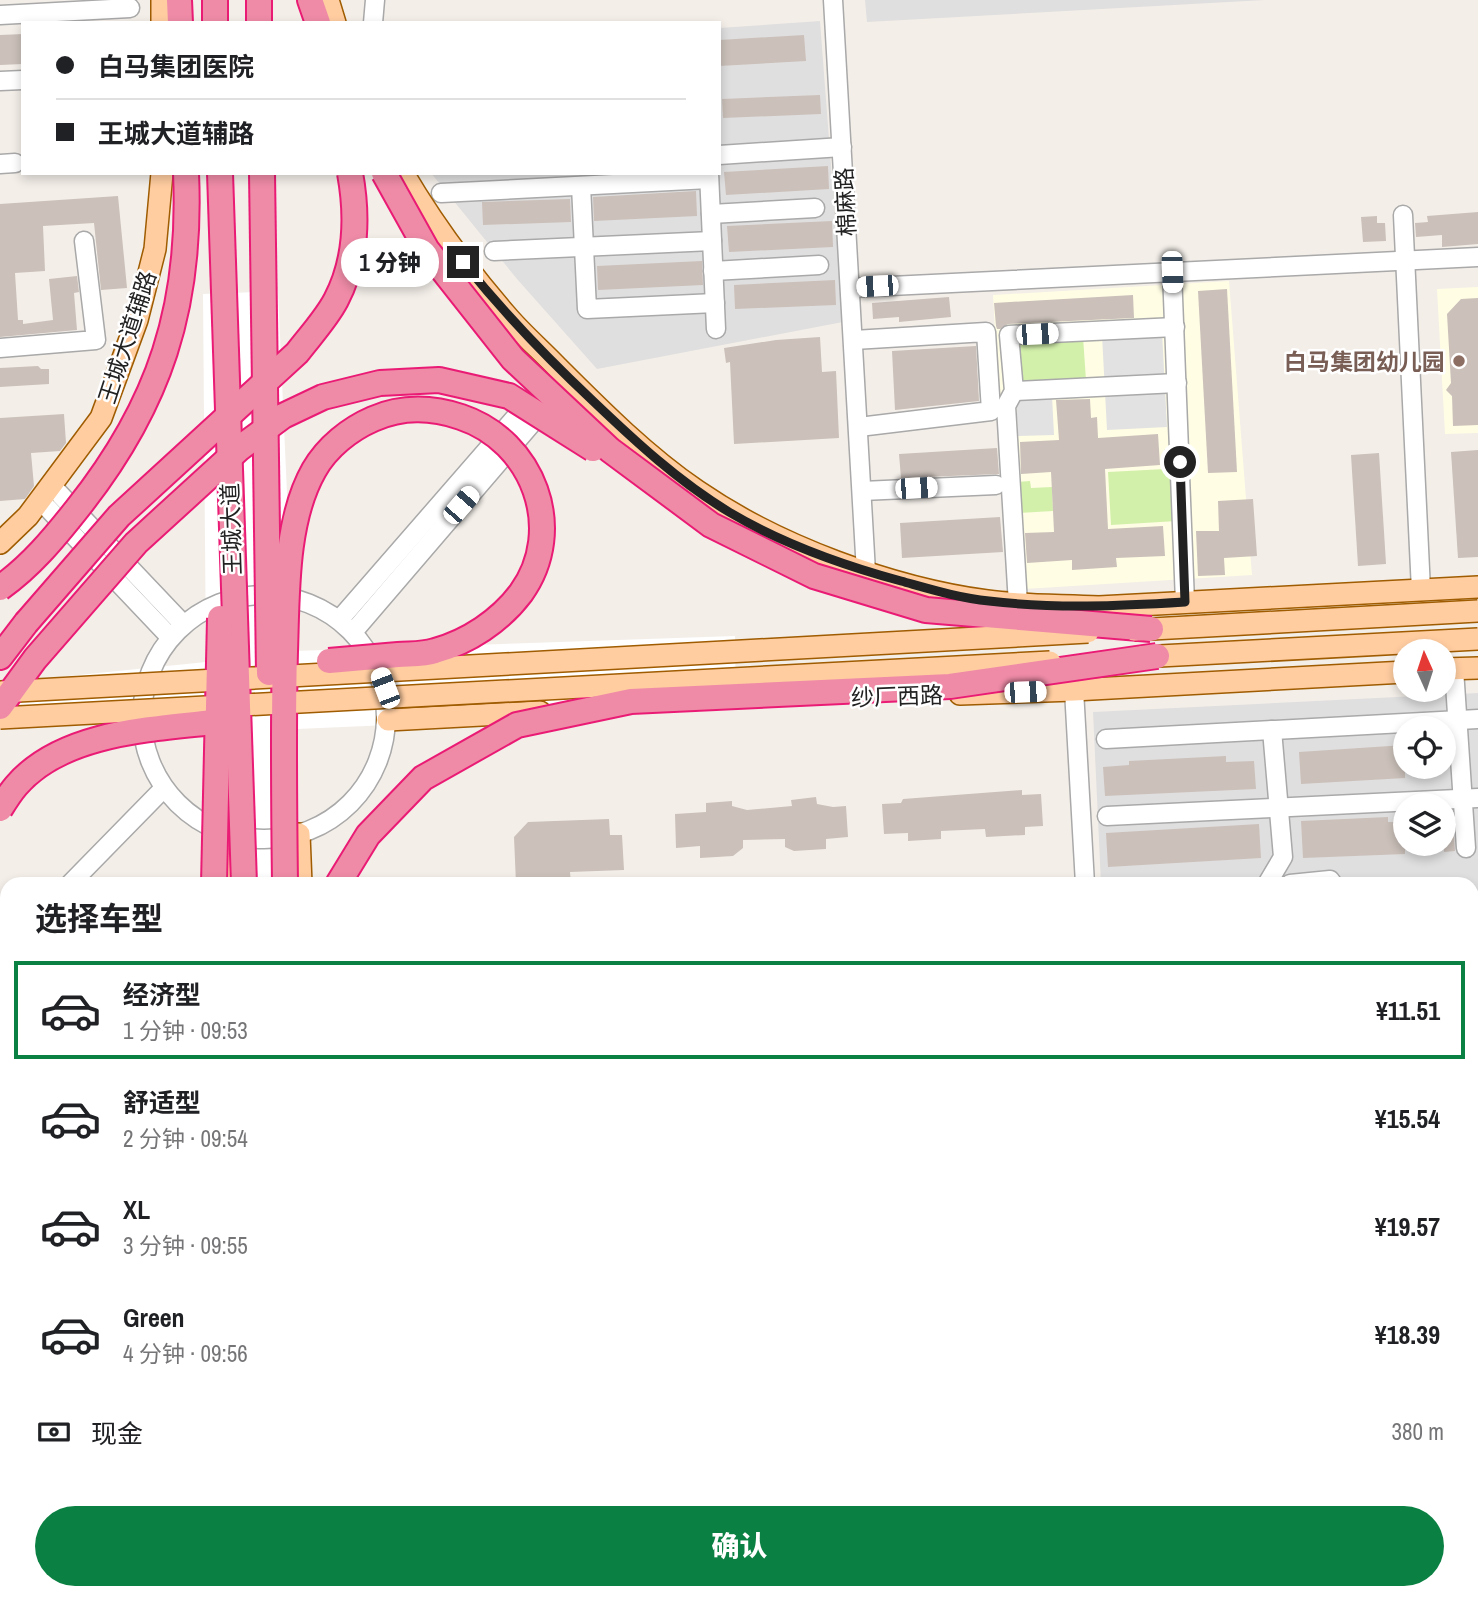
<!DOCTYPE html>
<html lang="zh">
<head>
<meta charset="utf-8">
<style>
	:root { --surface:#fff; --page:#f6f6f6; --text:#202124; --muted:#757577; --line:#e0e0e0; --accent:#0b8043 }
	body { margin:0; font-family:"Archivo Narrow","Noto Sans SC",sans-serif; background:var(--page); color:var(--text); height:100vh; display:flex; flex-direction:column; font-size:26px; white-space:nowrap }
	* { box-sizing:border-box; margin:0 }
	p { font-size:23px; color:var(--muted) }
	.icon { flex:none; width:38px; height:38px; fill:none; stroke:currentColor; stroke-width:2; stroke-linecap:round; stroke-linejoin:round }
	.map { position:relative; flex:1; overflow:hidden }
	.panel { position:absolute; left:0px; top:877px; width:1479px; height:723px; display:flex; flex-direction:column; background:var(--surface); border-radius:21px 21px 0 0; box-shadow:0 4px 10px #0003 }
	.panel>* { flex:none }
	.top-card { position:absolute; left:21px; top:21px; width:700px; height:154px; border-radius:0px; box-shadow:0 4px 10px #0003; display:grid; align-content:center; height:154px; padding:0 35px; background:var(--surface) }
	.needle { width:46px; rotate:357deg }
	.tools { position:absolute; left:1393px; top:639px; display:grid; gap:14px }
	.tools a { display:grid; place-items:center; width:63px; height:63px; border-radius:50%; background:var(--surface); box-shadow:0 4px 10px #0003; font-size:35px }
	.end { position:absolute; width:32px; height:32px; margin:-16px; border:9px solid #222; background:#fff; box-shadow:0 0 0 4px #fff }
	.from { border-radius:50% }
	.bubble { position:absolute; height:49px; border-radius:24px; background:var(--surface); box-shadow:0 4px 10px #0003; font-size:23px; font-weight:800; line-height:49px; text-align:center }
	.car { position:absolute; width:21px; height:42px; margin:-21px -10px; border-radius:9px; box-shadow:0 0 5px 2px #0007; background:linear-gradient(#fff 24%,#345 0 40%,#fff 0 76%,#345 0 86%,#fff 0) }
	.top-card b { display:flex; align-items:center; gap:24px; height:66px; font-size:26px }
	.top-card b+b { border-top:2px solid var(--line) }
	.top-card i { width:18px; height:18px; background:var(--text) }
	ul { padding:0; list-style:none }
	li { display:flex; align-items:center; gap:21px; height:98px; margin:0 14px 10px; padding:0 21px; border:4px solid transparent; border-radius:0px }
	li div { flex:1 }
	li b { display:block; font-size:26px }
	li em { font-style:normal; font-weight:800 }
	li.on { border-color:var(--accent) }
	li>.icon { width:63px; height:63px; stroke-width:1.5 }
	h2 { padding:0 35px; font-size:32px; line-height:84px }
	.pay { display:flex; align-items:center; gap:18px; height:77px; padding:0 35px; font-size:26px }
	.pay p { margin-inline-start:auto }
	.cta { display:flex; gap:14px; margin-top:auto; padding:14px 35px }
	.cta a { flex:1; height:80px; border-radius:42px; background:var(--accent); color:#fff; font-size:28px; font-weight:800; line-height:80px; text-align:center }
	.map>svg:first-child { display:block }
	.residential { fill:#e0dfdf; fill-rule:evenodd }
	.education { fill:#fffde4 }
	.grass { fill:#d3f0ab }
	.parking { fill:#e2e2e2 }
	.pier { fill:#fff }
	.building { fill:#cbc0ba }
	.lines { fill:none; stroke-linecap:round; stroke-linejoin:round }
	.minor-casing { stroke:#a9a9a9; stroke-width:21 }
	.major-casing { stroke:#9f5c00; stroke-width:24 }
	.highway-casing { stroke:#ea1b75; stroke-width:28 }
	.minor { stroke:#fff; stroke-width:18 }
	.major { stroke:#ffcda0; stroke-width:21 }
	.highway { stroke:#ef8ba7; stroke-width:24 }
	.major-bridge-casing { stroke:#9f5c00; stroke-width:24; stroke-linecap:butt }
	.highway-bridge-casing { stroke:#ea1b75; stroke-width:28; stroke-linecap:butt }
	.major-bridge { stroke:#ffcda0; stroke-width:21 }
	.highway-bridge { stroke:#ef8ba7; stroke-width:24 }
	.route { stroke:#222; stroke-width:9 }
	.education-dot { fill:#8d6e63; stroke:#fff; stroke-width:2.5 }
	.labels { text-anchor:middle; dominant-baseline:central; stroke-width:5; stroke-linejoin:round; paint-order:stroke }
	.street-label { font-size:23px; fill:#222; stroke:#fff }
	.education-label { font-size:23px; font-weight:bold; fill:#785e54; stroke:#fff; text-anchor:end }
</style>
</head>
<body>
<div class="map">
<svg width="1478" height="1598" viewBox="0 0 1478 1598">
	<rect width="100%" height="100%" fill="#f3eee8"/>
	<!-- residential -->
	<g class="residential">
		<path d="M865,0H1265L867,22Z"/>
		<path d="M820,21L843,322L597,369L517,279L431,173H719V28Z"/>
		<path d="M1478,693V1249H1472V884H1101L1093,712ZM1405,728H1444V766H1405ZM1405,805H1444V844H1405Z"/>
	</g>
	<!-- education -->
	<g class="education">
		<path d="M1229,281L1252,575L1009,590L993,295Z"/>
		<path d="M1478,287V433L1445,434L1437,289Z"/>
	</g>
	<!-- grass -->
	<g class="grass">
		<path d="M1083,337L1086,380L1018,384L1015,340Z"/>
		<path d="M1164,449H1172L1177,521L1111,525L1108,472L1165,469Z"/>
		<path d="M1030,481L1031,488L1052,487L1053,511L1019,513L1017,482Z"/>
	</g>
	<!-- parking -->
	<g class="parking">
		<path d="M1162,332L1167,427L1107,430L1102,335Z"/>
		<path d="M1052,396L1054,435L1018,436L1016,397Z"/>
	</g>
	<!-- pier -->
	<path class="pier" d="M278,291L294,651L735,636L736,710L297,729L299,884H218L208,723L0,725V683L206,662L203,294Z"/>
	<!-- building -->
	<g class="building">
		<path d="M23,34V64L0,65V35Z"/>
		<path d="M804,35L806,61L719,66V40Z"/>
		<path d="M820,95L821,114L723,118L722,99Z"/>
		<path d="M828,166L829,189L726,195L724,172Z"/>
		<path d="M696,191L697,216L594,221L593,197Z"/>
		<path d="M118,196L127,288L101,290L94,223L43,226L45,271L15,273L18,320H23V324L53,320L49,279L77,276L79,292L74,293L77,330L0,337V204Z"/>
		<path d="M570,199L571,222L483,225L482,202Z"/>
		<path d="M1478,212V244L1442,247V235L1416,237L1415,223L1428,222L1427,216Z"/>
		<path d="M1377,216V223H1385L1386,241L1363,242L1361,217Z"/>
		<path d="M832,221L833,247L729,252L727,226Z"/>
		<path d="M702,261L703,285L598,290L597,266Z"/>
		<path d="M835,280L836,305L735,309L734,285Z"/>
		<path d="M1227,289L1237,472L1208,473L1198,291Z"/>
		<path d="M1133,295L1134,318L1008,324L1000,329H997L996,326L994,303Z"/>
		<path d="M949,297L951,317L899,322V317L873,319L872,303Z"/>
		<path d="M1478,298V425L1453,426L1452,396L1446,390L1451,383L1447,314L1461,299Z"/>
		<path d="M820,337L822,372L836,371L839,438L734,444L730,362L726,363L724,348L776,340Z"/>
		<path d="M976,346L979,401L895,410L892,351Z"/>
		<path d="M38,366L41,369H49V384L0,387V368Z"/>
		<path d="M1090,399L1091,418L1097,417L1098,438L1158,434L1160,465L1105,469L1108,529L1163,526L1165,556L1116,558L1117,567L1072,570V560L1027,563L1025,533L1054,532L1053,511L1051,472L1021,474L1020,442L1059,440L1056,400Z"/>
		<path d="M64,414L66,443L60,451L31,453L34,486L25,499L0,501V418Z"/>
		<path d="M997,448L999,474L901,478L899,454Z"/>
		<path d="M1478,450V557L1458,558L1451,452Z"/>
		<path d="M1379,453L1386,564L1358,566L1351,455Z"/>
		<path d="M1253,499L1257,556L1224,558L1225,575L1198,576L1196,531H1219L1218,501Z"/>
		<path d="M1000,517L1003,552L902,558L900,523Z"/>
		<path d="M1405,745V778L1301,784L1299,752Z"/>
		<path d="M1226,756V762L1254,761L1256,789L1105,796L1103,767L1129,765V761Z"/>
		<path d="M1022,790V795L1041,794L1043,826L1025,827V835L986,837L985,829L941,831V839L908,841V833L884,834L882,804L901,803L903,799Z"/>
		<path d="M816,797L817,804L833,807L846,806L848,837L826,839V849L794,851L785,847V839L743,840V848L733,856L700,858V846L676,848L675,814L706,812V803L732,801V806L747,810L792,806L791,800Z"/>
		<path d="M1444,811H1452L1455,851L1444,852Z"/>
		<path d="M1388,817V822H1405V854L1303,858L1301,821Z"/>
		<path d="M609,819L610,835H622L624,870L570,872L571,884H516L514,837L528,822Z"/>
		<path d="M1259,824L1261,858L1108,867L1106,833Z"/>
	</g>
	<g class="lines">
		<defs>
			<g id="minor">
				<path d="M833,0L866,572"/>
				<path d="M0,15L130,8"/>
				<path d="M373,23L375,0"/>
				<path d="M0,81L23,80"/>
				<path d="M719,155L842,147"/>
				<path d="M0,164L15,163"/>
				<path d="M709,173L716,329"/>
				<path d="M581,186L587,309L715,303"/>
				<path d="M441,193L709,179"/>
				<path d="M711,214L815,208"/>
				<path d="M1403,215L1421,590"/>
				<path d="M494,251L712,241"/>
				<path d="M713,271L819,265"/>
				<path d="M1172,272L1185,602"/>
				<path d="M850,288L1478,257"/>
				<path d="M854,340L986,332L991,411L859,427"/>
				<path d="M0,348L96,340L84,241"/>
				<path d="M1014,391L1177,383"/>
				<path d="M52,486L183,624"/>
				<path d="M862,491L996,485"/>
				<path d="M40,500L170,637"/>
				<circle cx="264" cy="717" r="122"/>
				<path d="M1018,604L1006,406L1014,391L1009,335L1175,327"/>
				<path d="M340,619L533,397"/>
				<path d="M354,631L545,408"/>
				<path d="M1454,669L1466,848"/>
				<path d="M1074,690L1085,884"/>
				<path d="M1106,739L1478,719"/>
				<path d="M1107,816L1478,798"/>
				<path d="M70,884L164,788"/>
				<path d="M1267,884L1283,857L1272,730"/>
				<path d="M1290,884L1330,880L1333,884"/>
				<path d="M1472,978L1478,977"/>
				<path d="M1472,1025H1478"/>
				<path d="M1472,1105H1478"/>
				<path d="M1472,1180H1478"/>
				<path d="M1472,1238H1478"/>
				<path d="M1472,1357L1478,1356"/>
				<path d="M1472,1426H1478"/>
				<path d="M0,1476L7,1505"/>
				<path d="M1472,1494H1478"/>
				<path d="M1472,1569H1478"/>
				<path d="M29,1592L30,1598"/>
				<path d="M1300,1592L1301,1598"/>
				<path d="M748,1598L851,1592"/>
				<path d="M1002,1598L1111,1592"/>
			</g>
			<g id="major">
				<path d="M162,0V23"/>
				<path d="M328,0L335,23"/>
				<path d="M403,173C433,224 467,270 506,315C522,334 541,350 558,368C601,411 646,456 697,491C777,546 891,588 987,601C1024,606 1062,605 1099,607L1478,587"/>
				<path d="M0,543L28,516L101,418L137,320L155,249L162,173"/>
				<path d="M1444,669L1478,668"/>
				<path d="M960,694L1074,690L1405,672"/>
				<path d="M388,720L540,712"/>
				<path d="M299,834L301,884"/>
				<path d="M225,835L228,884"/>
				<path d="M0,1000L7,1004"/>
				<path d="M236,1592L237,1598"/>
				<path d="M331,1592L332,1598"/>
			</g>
			<g id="highway">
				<path d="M179,0L180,23"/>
				<path d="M215,0V23"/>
				<path d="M259,0V23"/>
				<path d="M310,0L318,23"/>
				<path d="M0,657L26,623"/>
				<path d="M0,922L7,931"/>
				<path d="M0,959L7,967"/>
				<path d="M269,1592L271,1598"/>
				<path d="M315,1592L316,1598"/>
			</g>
		</defs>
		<!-- minor casing -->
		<use href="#minor" class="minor-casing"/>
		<!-- major casing -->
		<use href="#major" class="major-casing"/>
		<!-- highway casing -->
		<use href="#highway" class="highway-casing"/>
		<!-- minor -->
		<use href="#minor" class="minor"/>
		<!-- major -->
		<use href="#major" class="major"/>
		<!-- highway -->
		<use href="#highway" class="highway"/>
		<defs>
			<g id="major-bridge">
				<path d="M1134,630L1478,611"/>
				<path d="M1141,657L1478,639"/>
				<path d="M0,692L1088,632"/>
				<path d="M0,718L1050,662"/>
			</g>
			<g id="highway-bridge">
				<path d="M220,173L244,884"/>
				<path d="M262,173L269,673"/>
				<path d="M384,173L427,250L513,359L610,450L711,525L814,576L926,610L1151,629"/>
				<path d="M0,588C31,566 54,538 77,509C160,405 192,306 186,173"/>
				<path d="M26,623L119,516L297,353C310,336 326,319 336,300C357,260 358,217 350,173"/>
				<path d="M0,707L35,659L136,543L240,448L283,416L323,397L380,383L439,380L509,396L593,449"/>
				<path d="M0,809C5,801 10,793 16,786C61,733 149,729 214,722"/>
				<path d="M214,884L220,618"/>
				<path d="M285,884C284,806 283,729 285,651C287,594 285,521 314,470C327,447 350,429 373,419C403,406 431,407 461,417C533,441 567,529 521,593C500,621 468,642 435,651C423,655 410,654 398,655C375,657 352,659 329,661"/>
				<path d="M338,884L368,835L423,778L517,725L631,701L950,686L1157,656"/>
			</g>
		</defs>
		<!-- major-bridge casing -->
		<use href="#major-bridge" class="major-bridge-casing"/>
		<!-- highway-bridge casing -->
		<use href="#highway-bridge" class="highway-bridge-casing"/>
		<!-- major-bridge -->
		<use href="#major-bridge" class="major-bridge"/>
		<!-- highway-bridge -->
		<use href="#highway-bridge" class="highway-bridge"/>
	</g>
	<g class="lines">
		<!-- route -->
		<path class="route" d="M463,262C503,312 546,357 593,401C636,442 678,481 729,512C781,543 842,565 901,581C930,589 959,598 989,601C1054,609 1120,606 1185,602L1180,462"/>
	</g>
	<!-- markers -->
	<circle class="education-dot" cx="1459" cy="361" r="7"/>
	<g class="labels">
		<!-- street labels -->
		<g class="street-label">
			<text transform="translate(845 202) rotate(-93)">棉麻路</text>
			<text transform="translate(127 337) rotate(-72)">王城大道辅路</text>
			<text transform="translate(231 529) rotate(-92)">王城大道</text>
			<text transform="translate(897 696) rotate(-2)">纱厂西路</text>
		</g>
		<!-- education labels -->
		<g class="education-label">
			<text x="1445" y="361">白马集团幼儿园</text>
		</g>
	</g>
</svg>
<div class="tools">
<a><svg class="needle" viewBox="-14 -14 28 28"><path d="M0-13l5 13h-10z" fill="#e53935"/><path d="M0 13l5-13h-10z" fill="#757577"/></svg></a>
<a><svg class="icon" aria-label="locate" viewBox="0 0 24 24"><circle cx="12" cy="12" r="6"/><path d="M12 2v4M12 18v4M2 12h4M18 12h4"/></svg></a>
<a><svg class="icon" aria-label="layers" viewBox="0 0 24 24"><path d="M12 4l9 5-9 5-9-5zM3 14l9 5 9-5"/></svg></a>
</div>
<i class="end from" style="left:1180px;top:462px"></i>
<i class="end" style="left:463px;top:262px"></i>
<div class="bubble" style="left:341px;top:238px;width:98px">1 分钟</div>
<i class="car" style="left:1172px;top:272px;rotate:178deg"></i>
<i class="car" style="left:877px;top:286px;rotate:267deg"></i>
<i class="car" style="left:1037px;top:334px;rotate:87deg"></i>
<i class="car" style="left:916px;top:488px;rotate:87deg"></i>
<i class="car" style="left:461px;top:505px;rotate:41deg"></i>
<i class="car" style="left:385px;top:688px;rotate:339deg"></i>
<i class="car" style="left:1025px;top:692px;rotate:88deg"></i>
<div class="top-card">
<b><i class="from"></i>白马集团医院</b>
<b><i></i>王城大道辅路</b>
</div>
<section class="panel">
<h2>选择车型</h2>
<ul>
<li class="on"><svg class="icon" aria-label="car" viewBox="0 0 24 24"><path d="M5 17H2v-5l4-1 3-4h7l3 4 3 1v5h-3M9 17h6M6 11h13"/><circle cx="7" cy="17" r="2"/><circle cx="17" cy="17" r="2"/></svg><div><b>经济型</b><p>1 分钟 · 09:53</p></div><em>¥11.51</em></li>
<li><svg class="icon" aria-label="car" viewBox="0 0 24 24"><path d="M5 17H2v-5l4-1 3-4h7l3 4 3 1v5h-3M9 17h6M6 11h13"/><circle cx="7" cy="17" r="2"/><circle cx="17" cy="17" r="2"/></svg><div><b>舒适型</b><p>2 分钟 · 09:54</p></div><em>¥15.54</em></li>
<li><svg class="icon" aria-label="car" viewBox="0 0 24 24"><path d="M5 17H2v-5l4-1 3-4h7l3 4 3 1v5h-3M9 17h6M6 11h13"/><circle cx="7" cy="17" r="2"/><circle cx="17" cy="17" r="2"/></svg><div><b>XL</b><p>3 分钟 · 09:55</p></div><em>¥19.57</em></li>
<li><svg class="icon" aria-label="car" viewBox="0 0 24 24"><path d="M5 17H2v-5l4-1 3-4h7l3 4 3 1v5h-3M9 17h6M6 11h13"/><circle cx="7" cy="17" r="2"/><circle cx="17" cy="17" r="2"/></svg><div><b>Green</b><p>4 分钟 · 09:56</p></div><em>¥18.39</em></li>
</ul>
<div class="pay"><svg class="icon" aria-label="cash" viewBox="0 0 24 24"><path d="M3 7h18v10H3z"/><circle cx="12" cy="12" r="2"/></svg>现金<p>380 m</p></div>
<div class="cta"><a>确认</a></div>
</section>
</div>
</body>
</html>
